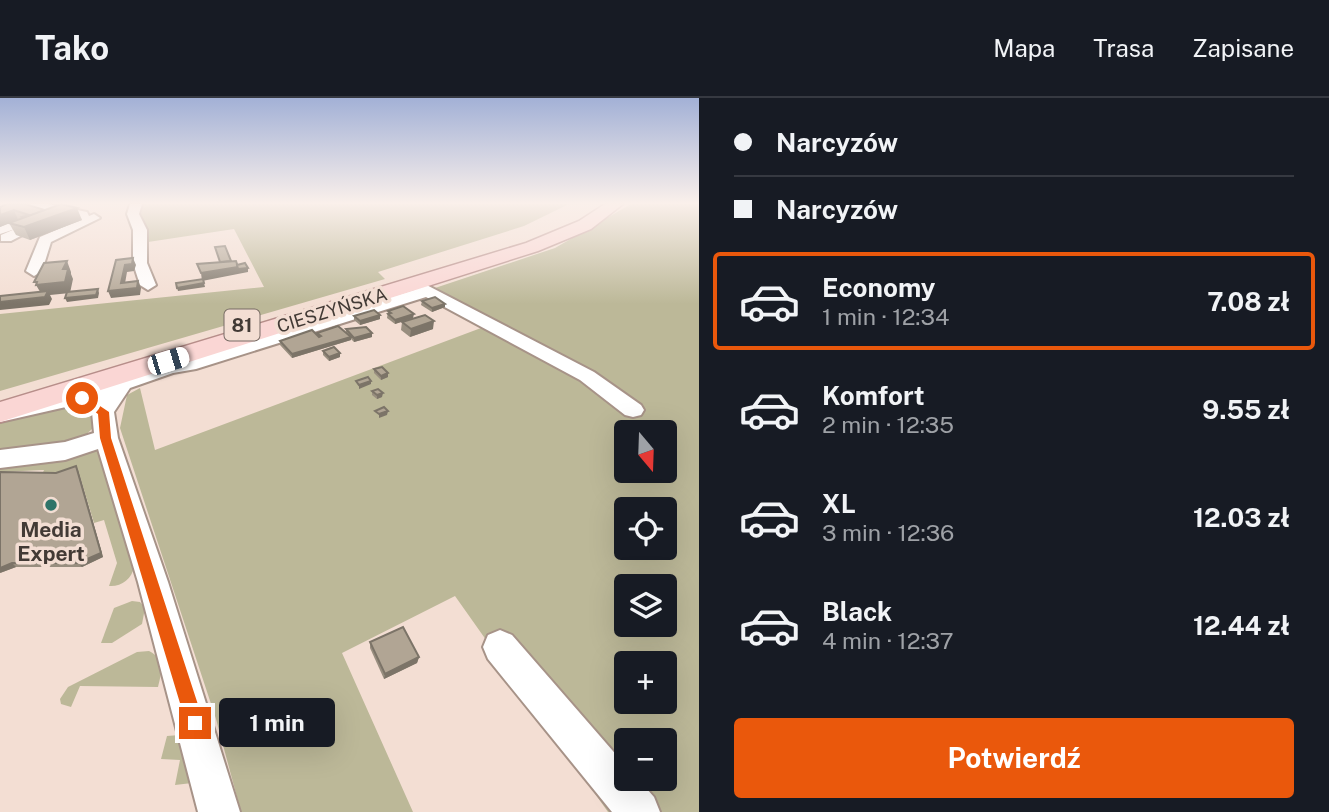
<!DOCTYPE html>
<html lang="pl">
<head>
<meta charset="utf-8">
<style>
	:root { --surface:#171b24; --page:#242831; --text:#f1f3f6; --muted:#9ea1a6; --line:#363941; --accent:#ea580c }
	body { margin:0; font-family:"Public Sans",sans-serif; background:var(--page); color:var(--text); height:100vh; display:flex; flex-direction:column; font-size:26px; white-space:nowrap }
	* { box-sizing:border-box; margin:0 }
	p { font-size:23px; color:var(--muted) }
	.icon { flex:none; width:38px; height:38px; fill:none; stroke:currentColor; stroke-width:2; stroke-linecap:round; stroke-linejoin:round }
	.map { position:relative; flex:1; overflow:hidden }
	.side { display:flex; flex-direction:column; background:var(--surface); width:630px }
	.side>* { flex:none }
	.top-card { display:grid; align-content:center; height:154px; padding:0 35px; background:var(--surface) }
	.needle { width:46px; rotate:161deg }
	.tools { position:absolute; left:614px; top:322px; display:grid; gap:14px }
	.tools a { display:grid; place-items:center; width:63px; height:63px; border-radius:7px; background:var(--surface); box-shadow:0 7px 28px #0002; font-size:35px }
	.end { position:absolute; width:32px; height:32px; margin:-16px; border:9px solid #ea580c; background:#fff; box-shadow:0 0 0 4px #fff }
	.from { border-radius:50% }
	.bubble { position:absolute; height:49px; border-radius:7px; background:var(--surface); box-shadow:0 7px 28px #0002; font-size:23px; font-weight:700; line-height:49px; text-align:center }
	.car { position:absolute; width:21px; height:42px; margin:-21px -10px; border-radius:9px; box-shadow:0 0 5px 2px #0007; background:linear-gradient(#fff 24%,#345 0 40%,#fff 0 76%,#345 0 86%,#fff 0) }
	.top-card b { display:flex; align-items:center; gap:24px; height:66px; font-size:26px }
	.top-card b+b { border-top:2px solid var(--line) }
	.top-card i { width:18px; height:18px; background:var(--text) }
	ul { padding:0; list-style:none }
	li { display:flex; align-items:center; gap:21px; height:98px; margin:0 14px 10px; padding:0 21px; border:4px solid transparent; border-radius:7px }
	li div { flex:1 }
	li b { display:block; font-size:26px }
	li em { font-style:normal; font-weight:700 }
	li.selected { border-color:var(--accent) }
	li>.icon { width:63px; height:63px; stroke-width:1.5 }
	.button { display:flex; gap:14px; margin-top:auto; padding:14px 35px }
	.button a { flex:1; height:80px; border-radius:7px; background:var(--accent); color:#fff; font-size:28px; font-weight:700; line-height:80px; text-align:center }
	header { display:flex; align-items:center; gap:42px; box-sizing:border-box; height:98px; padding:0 35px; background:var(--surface); border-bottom:2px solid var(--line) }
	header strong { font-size:33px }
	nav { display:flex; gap:38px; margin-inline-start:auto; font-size:24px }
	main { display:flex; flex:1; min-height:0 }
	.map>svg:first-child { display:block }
	.green { fill:#bcb898; fill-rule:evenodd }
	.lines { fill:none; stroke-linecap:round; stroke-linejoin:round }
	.minor-casing { stroke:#a79388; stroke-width:4 }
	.major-casing { stroke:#b78e8a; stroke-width:3 }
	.minor { fill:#fff; fill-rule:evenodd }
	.major { fill:#fad6d4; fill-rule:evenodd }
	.wall { fill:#988e7f }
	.shaded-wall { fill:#7c7468 }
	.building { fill:#b1a594; stroke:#7c7468; stroke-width:2 }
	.route { fill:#ea580c }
	.poi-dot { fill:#2f7469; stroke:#f3ded3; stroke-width:2.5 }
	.labels { text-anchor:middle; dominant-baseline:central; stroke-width:7; stroke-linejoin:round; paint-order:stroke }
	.far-street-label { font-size:18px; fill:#423a35; stroke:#f3ded3 }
	.shield { fill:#f3ded3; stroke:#776b64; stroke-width:2 }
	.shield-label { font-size:19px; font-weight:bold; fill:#423a35 }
	.poi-label { font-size:21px; font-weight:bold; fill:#423a35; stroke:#f3ded3 }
</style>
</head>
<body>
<header>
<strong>Tako</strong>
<nav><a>Mapa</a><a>Trasa</a><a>Zapisane</a></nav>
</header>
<main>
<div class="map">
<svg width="699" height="714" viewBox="0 0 699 714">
	<rect width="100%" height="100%" fill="#f3ded3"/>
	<!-- green -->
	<g class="green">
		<path d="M143,106H569L524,128L378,174L385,181L0,293V216L264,189L234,131L148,144L136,141Z"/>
		<path d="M631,106H699V714H608L455,498L342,555L413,714H241L216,621L120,330L127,297L140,290L155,352L481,230L497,223L435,190L555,150ZM626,334H665V373H626ZM626,411H665V450H626ZM626,488H665V527H626ZM626,565H665V604H626ZM626,642H665V681H626Z"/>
		<path d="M73,307L86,312L94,322L92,331L80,342L0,355V325L56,308Z"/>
		<path d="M98,350L134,469C132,481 121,489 109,488L117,465L104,422L94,425L78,372L41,379L44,372L0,374V369L56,363Z"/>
		<path d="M132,503L140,504L145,510L142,526L112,545H101L114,510Z"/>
		<path d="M149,553C165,561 162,574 158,589L80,588L71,609L61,606L60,601L68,589L137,554Z"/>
		<path d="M180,637L192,685L175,687L180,662L161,661L167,638Z"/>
	</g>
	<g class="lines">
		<defs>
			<g id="minor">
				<path d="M22,106H48L87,114L89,118L94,116L100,120L51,144L42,173L34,178L26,173L40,139L82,121Z"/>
				<path d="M130,106H142L139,116L147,132V165L156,187L148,192L140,187L133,165V132L127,116Z"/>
				<path d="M14,123L34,131L11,143H1V137L15,131L0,136V128Z"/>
				<path d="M415,181L594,274L641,307L644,312L641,317L633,319L625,317L580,282L426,199L196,271L173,275L130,290L114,314L118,340L168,484L240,714H198L138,484L98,351L65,362L0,370V352L65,344L94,335L92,314L101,301L0,324V308L78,294L180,259H194L414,192L407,186Z"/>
				<path d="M500,532L512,537L626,668V681H638L654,699L660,714H612L488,561L483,549L488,537Z"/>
			</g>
			<path id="major" d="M605,106H623L591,131L538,153L0,324V304L526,145L579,123Z"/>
		</defs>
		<!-- minor casing -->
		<use href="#minor" class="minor-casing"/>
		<!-- major casing -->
		<use href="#major" class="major-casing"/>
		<!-- minor -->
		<use href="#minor" class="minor"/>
		<!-- major -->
		<use href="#major" class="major"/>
	</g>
	<!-- wall -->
	<g class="wall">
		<path d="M0,109L45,112L82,122L30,142L16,137L9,125L0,129Z"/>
		<path d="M422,203L445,209L432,214L421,207Z"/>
		<path d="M388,213L413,220L395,226L387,220Z"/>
		<path d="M354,218L380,221L360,227L354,222Z"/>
		<path d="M402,224L433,231L410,239L401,232Z"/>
		<path d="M346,231L372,235V239L354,244L351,241V242L292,260L280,247V243L317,238V235L346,234Z"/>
		<path d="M323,253L340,255V259L329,263L323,257Z"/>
		<path d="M374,271L388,275V279L381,282L374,275Z"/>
		<path d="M372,293L382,299L377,301L372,297Z"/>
		<path d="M78,372L103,459L82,469H16L0,475L56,375Z"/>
		<path d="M370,544L419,559L417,565L384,581L370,550Z"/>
	</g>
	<!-- shaded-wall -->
	<g class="shaded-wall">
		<path d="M77,110L82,122L30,142L24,129Z"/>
		<path d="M14,112L18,122L0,129V117Z"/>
		<path d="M133,160L136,167L134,173L127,174L124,191L138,183L141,190L140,197L111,200L108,193L121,185L125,167Z"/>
		<path d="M67,163L71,174V176L73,181L70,195L50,197L52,201L49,207L0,212V204L42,197L36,187L63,171Z"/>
		<path d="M238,169L248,170V174L202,183L201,175Z"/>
		<path d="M204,185L205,189L178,193L177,190Z"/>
		<path d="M98,191L99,195L98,200L67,204L65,200Z"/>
		<path d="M445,206V209L432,214V210Z"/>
		<path d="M414,216L413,220L395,226V222Z"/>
		<path d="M380,217V221L360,227V223Z"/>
		<path d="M434,223L433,231L410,239L411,231Z"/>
		<path d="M372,235V239L354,244V240Z"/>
		<path d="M351,239V242L292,260V256Z"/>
		<path d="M340,255V259L329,263V259Z"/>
		<path d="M388,275V279L381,282V278Z"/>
		<path d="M371,283V286L359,291V287Z"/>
		<path d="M383,295L382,299L377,301V297Z"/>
		<path d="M388,313L387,317L379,320V316Z"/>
		<path d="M76,368L78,372L103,459L82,469L78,465Z"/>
		<path d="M12,465L16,469L0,475V470Z"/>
		<path d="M419,559L417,565L384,581L385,576Z"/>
	</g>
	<!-- building -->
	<g class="building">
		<path d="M7,106H25L45,112L24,120L22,119L29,117L14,112L0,117V109Z"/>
		<path d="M61,106L77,110L24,129L9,125Z"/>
		<path d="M225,148L231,163L220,164L215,149Z"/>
		<path d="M133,160L132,166L125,167L121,185L138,183L137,190L108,193L116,162Z"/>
		<path d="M67,163L63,171H68L65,184L36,187L37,184H34L44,165Z"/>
		<path d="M236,163L238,169L201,175L197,166Z"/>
		<path d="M245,165L248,170L238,171L237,167Z"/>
		<path d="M203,181L204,185L177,190L176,185Z"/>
		<path d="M98,191L96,197L65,200L67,194Z"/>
		<path d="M48,193L45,199L0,204V198Z"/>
		<path d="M435,199L445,206L432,210L422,203Z"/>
		<path d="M403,208L414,216L395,222L388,216L391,215L388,213Z"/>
		<path d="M374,212L380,217L360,223L354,218Z"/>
		<path d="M425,217L434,223L411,231L402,224Z"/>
		<path d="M338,228L351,239L292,256L280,243L312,232L319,239L321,238L317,235Z"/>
		<path d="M366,229L372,235L354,240L346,231Z"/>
		<path d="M334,249L340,255L329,259L323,253Z"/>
		<path d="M382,269L388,275L381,278L374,271Z"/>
		<path d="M368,279L371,283L359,287L356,283Z"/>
		<path d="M378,291L383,295L377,297L372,293Z"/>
		<path d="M384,309L388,313L379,316L375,313Z"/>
		<path d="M76,368L101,455L78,465H12L0,470V374L56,375Z"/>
		<path d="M403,529L419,559L385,576L370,544Z"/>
	</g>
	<!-- sky -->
	<linearGradient id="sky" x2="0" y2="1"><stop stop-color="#a3b1d6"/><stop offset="0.51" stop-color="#faf0eb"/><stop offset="1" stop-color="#faf0eb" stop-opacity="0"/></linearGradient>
	<rect width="699" height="206" fill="url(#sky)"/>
	<!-- route -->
	<path class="route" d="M78,298H85L109,314L111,340L204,625L201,631L195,634L189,631L186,625L100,340L98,316L78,302Z"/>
	<!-- markers -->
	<circle class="poi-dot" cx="51" cy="407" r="7"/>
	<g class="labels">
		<!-- far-street labels -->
		<g class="far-street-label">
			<text transform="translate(332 212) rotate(-17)">CIESZYŃSKA</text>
		</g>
		<!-- shield labels -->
		<rect class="shield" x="224.5" y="211.5" width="35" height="31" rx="5"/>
		<g class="shield-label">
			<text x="242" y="227">81</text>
		</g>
		<!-- poi labels -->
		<g class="poi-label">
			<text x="51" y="431">Media<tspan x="51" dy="24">Expert</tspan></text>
		</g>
	</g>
</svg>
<div class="tools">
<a><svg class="needle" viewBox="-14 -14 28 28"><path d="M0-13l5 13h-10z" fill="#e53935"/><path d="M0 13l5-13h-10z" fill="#9ea1a6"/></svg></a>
<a><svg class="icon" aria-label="locate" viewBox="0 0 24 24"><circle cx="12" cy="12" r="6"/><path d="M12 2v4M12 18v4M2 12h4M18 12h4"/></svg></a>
<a><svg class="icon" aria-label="layers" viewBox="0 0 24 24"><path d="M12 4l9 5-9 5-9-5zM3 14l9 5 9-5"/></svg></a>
<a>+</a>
<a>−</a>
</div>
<i class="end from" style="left:82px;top:300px"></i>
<i class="end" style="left:195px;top:625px"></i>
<div class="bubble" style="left:219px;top:600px;width:116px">1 min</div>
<i class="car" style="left:168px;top:263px;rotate:73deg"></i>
</div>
<section class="side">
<div class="top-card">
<b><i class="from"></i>Narcyzów</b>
<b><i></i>Narcyzów</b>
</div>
<ul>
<li class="selected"><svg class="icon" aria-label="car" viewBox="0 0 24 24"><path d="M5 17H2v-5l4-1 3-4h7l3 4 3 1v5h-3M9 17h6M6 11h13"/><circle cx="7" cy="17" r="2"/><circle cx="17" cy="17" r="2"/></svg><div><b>Economy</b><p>1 min · 12:34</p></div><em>7.08 zł</em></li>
<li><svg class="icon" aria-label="car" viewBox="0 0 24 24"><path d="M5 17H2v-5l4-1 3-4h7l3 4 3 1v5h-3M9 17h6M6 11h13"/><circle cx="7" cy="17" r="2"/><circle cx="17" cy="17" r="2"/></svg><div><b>Komfort</b><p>2 min · 12:35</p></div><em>9.55 zł</em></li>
<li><svg class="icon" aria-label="car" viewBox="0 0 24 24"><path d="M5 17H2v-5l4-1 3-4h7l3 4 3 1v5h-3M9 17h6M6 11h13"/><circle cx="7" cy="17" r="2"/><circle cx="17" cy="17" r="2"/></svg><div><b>XL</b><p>3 min · 12:36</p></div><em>12.03 zł</em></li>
<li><svg class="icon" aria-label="car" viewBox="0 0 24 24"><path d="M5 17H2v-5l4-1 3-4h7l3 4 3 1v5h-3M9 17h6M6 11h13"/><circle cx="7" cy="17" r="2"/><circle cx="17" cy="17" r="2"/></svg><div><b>Black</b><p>4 min · 12:37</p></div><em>12.44 zł</em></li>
</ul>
<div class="button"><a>Potwierdź</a></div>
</section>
</main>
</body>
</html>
